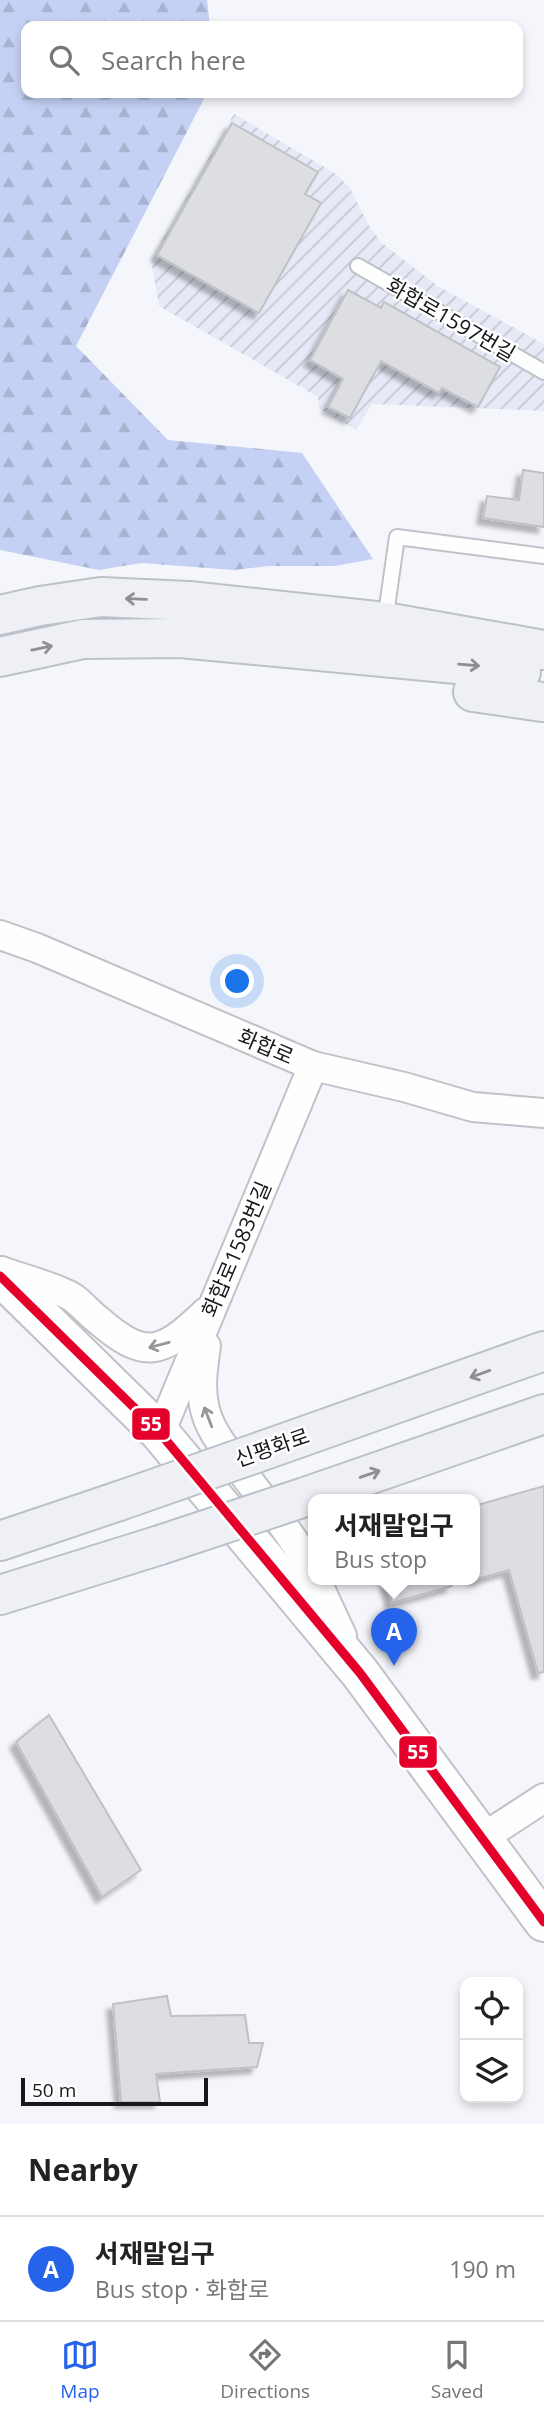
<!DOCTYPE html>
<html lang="en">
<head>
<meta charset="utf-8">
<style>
	body { margin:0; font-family:"Open Sans","Noto Sans KR",sans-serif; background:#f2f2f2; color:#222 }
	.controls { position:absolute; right:21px; bottom:21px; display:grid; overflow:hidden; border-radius:14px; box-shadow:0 4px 10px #0003 }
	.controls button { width:63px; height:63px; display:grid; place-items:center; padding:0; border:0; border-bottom:2px solid #e0e0e0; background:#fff; color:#222; font:35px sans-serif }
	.scale { position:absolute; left:21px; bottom:18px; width:187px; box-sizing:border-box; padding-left:7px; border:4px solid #16181c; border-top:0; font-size:19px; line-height:24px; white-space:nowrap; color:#16181c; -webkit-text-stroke:5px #fff; paint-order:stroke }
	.you { position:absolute; left:238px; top:982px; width:24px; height:24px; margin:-18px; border:5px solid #fff; border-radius:50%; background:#1a73e8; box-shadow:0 0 0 10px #1a73e833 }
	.badge { display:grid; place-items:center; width:46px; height:46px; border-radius:50%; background:#2563eb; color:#fff; font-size:23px; font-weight:700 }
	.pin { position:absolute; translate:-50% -58px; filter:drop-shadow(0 2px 4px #0008) }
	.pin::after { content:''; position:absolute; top:37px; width:24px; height:21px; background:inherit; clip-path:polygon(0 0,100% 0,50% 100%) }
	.popup { position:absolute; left:308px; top:1494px; width:172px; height:91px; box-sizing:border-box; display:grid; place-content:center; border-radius:14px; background:#fff; filter:drop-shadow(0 2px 5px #0005); font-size:23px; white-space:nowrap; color:#767676 }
	.popup b { font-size:26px; color:#222 }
	.popup::after { content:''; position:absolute; left:50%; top:100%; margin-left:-14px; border:14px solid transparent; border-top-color:#fff }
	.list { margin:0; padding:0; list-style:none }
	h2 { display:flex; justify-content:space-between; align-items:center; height:91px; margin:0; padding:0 28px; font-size:30px }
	h2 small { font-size:23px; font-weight:400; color:#767676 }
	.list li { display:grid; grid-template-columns:46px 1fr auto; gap:21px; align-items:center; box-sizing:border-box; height:105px; padding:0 28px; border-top:2px solid #e0e0e0 }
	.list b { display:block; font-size:26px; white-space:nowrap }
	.list p { margin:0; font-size:23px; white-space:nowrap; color:#767676 }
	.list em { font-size:23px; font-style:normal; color:#767676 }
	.icon { flex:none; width:38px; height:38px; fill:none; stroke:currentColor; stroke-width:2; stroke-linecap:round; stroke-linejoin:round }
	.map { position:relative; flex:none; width:544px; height:2124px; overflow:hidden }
	.search { position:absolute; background:#fff; box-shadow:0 4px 10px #0003; left:21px; right:21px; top:21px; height:77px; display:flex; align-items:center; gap:18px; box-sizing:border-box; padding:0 24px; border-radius:14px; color:#767676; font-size:26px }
	.sheet { height:196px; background:#fff }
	nav { display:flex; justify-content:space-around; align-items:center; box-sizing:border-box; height:98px; border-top:2px solid #e0e0e0; background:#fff; font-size:19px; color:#767676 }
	nav a { display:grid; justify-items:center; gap:4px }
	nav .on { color:#2563eb }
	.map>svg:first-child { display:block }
	.industrial { fill:url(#industrial-furrows) }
	.forest { fill:url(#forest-firs) }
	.building { fill:#dcdee2; stroke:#c0c1c6; stroke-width:2; filter:url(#shadow) }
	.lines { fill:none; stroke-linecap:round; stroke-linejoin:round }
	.lane-casing { stroke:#c1c2c7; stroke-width:18 }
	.street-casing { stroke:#c1c2c7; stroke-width:32 }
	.secondary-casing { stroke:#c1c2c7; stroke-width:42 }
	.highway-casing { stroke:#bec0c8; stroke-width:42 }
	.lane { stroke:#fdfefe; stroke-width:14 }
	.street { stroke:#fdfefe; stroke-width:28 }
	.secondary { stroke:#fdfefe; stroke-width:38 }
	.highway { stroke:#eef0f6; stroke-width:38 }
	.highway-bridge-casing { stroke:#bec0c8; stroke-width:42; stroke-linecap:butt }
	.highway-bridge { stroke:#eef0f6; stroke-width:38 }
	.bus-1-casing { stroke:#fff; stroke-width:14 }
	.bus-1 { stroke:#e4002b; stroke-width:9 }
	.oneway { stroke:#8d8f94 }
	.oneway2 { stroke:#959698 }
	.labels { text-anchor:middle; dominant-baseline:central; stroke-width:5; stroke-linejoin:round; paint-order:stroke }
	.street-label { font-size:21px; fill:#16181c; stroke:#fff }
	.line-badge { stroke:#fff; stroke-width:2.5 }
	.badge-label { font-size:19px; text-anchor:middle; font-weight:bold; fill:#fff }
</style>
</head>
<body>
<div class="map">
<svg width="544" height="2124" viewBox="0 0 544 2124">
	<defs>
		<pattern id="industrial-furrows" width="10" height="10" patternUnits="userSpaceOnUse" patternTransform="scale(1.75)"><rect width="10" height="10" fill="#e6eaf7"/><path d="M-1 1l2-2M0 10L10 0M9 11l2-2" fill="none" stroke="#c5c8d3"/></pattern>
		<pattern id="forest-firs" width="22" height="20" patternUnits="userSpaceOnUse" patternTransform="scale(1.75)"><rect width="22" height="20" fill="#c5d1f4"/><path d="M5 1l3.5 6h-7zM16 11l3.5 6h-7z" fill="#a8b3d1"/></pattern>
		<filter id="shadow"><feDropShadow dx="-6" dy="6" stdDeviation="2" flood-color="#0004"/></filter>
	</defs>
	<rect width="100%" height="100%" fill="#f4f6fb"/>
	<path class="industrial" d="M234 114 336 174 349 187 369 226 382 243 439 287 544 344V411L372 404 356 430 319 408 318 397 159 306 151 260Z"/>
	<path class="forest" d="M0 0H207L210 26H26V93H207L76 346 168 440 302 453 373 559 335 566H268L234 570 141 563 99 570 0 550Z"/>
	<g class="building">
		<path d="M232 123 318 172 305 194 321 203 259 313 157 255Z"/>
		<path d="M348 290 381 308 384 302 500 367 478 407 442 388 439 393 381 361 350 418 328 407 343 379 310 360Z"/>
		<path d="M523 470 544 473V527L483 518 487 496 519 500Z"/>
		<path d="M544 1486V1672L538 1673 509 1570 474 1580V1506Z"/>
		<path d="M386 1580H451L452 1586 392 1603Z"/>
		<path d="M49 1715 141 1870 102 1897 16 1742Z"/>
		<path d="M167 1996 171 2016 245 2015 249 2043H263L257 2067 156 2074 160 2102H121L113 2004Z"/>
	</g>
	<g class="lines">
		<defs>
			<g id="lane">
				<path d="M358 266 544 372"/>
				<path d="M385 621 397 537 544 556"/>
			</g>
			<g id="street">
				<path d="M0 935 37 948 313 1066 404 1087 473 1107 544 1113"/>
				<path d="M1 1271C20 1278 56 1287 72 1297 81 1303 88 1312 97 1319 145 1361 161 1355 206 1312"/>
				<path d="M206 1346C203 1367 200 1385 204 1405 208 1428 224 1447 237 1465 264 1502 294 1535 314 1575"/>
				<path d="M160 1433 313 1066"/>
				<path d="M316 1580 342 1636"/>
				<path d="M481 1839 544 1798"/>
			</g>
			<path id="secondary" d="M0 1276 160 1433 360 1673 544 1922"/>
			<g id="highway">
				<path d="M0 615 40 606 101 597 189 601 385 622 544 650"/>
				<path d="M0 657 83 639 180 638 488 667 521 672"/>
				<path d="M473 692 542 702"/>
				<path d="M262 1451 544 1351"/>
				<path d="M305 1497 544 1414"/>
				<path d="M0 1541 119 1501"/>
				<path d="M0 1595 160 1545"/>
			</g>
		</defs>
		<use href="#lane" class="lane-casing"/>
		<use href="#street" class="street-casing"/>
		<use href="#secondary" class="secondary-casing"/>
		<use href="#highway" class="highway-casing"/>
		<use href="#lane" class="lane"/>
		<use href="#street" class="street"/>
		<use href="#secondary" class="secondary"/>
		<use href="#highway" class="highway"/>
		<defs>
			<g id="highway-bridge">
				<path d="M119 1501 262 1451"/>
				<path d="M160 1545 305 1497"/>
			</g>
		</defs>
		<use href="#highway-bridge" class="highway-bridge-casing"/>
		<use href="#highway-bridge" class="highway-bridge"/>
		<defs>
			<path id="bus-1" d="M0 1276 160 1433 360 1673 544 1922"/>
		</defs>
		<use href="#bus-1" class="bus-1-casing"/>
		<use href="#bus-1" class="bus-1"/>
	</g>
	<defs><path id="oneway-shaft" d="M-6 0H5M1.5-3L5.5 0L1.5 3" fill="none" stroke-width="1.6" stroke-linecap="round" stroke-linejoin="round" transform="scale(1.75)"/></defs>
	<g class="oneway">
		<use href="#oneway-shaft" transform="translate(136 599) rotate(-178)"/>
		<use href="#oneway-shaft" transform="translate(42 648) rotate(-12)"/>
		<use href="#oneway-shaft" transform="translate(469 665) rotate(5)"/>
		<use href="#oneway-shaft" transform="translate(480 1374) rotate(160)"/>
		<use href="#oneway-shaft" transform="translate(370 1474) rotate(-19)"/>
	</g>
	<g class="oneway2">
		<use href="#oneway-shaft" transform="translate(159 1345) rotate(165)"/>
		<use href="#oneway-shaft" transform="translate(208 1417) rotate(-111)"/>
	</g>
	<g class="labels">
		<g class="street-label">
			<text transform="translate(451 319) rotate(30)">화합로1597번길</text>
			<text transform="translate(266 1046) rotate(23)">화합로</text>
			<text transform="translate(236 1249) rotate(-67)">화합로1583번길</text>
			<text transform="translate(272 1447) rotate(-19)">신평화로</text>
		</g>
	</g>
	<g class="line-badge">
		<rect x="131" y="1407" width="40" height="34" rx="7" fill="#e4002b"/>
		<rect x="398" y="1735" width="40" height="34" rx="7" fill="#e4002b"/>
	</g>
	<g class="badge-label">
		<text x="151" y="1431">55</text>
		<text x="418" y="1759">55</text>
	</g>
</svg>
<div class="controls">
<button><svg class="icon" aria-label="locate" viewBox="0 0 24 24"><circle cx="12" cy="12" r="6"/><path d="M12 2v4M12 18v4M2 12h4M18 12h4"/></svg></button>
<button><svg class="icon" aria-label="layers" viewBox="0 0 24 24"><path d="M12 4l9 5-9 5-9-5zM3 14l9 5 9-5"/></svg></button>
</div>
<div class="scale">50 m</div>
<div class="you"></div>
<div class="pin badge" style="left:394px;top:1666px">A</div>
<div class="popup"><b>서재말입구</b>Bus stop</div>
<div class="search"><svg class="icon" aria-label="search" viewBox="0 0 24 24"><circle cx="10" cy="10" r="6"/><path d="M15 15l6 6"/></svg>Search here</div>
</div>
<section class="sheet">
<h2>Nearby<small></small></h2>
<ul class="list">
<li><span class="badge">A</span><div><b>서재말입구</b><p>Bus stop · 화합로</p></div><em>190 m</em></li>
</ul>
</section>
<nav>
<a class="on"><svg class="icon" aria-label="map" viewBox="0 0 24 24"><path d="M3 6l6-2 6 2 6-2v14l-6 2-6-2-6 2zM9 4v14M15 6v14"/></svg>Map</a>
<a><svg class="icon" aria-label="directions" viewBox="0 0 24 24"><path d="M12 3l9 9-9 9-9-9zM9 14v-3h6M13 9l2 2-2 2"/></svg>Directions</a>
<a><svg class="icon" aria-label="saved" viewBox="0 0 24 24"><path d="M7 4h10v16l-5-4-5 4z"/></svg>Saved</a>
</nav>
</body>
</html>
